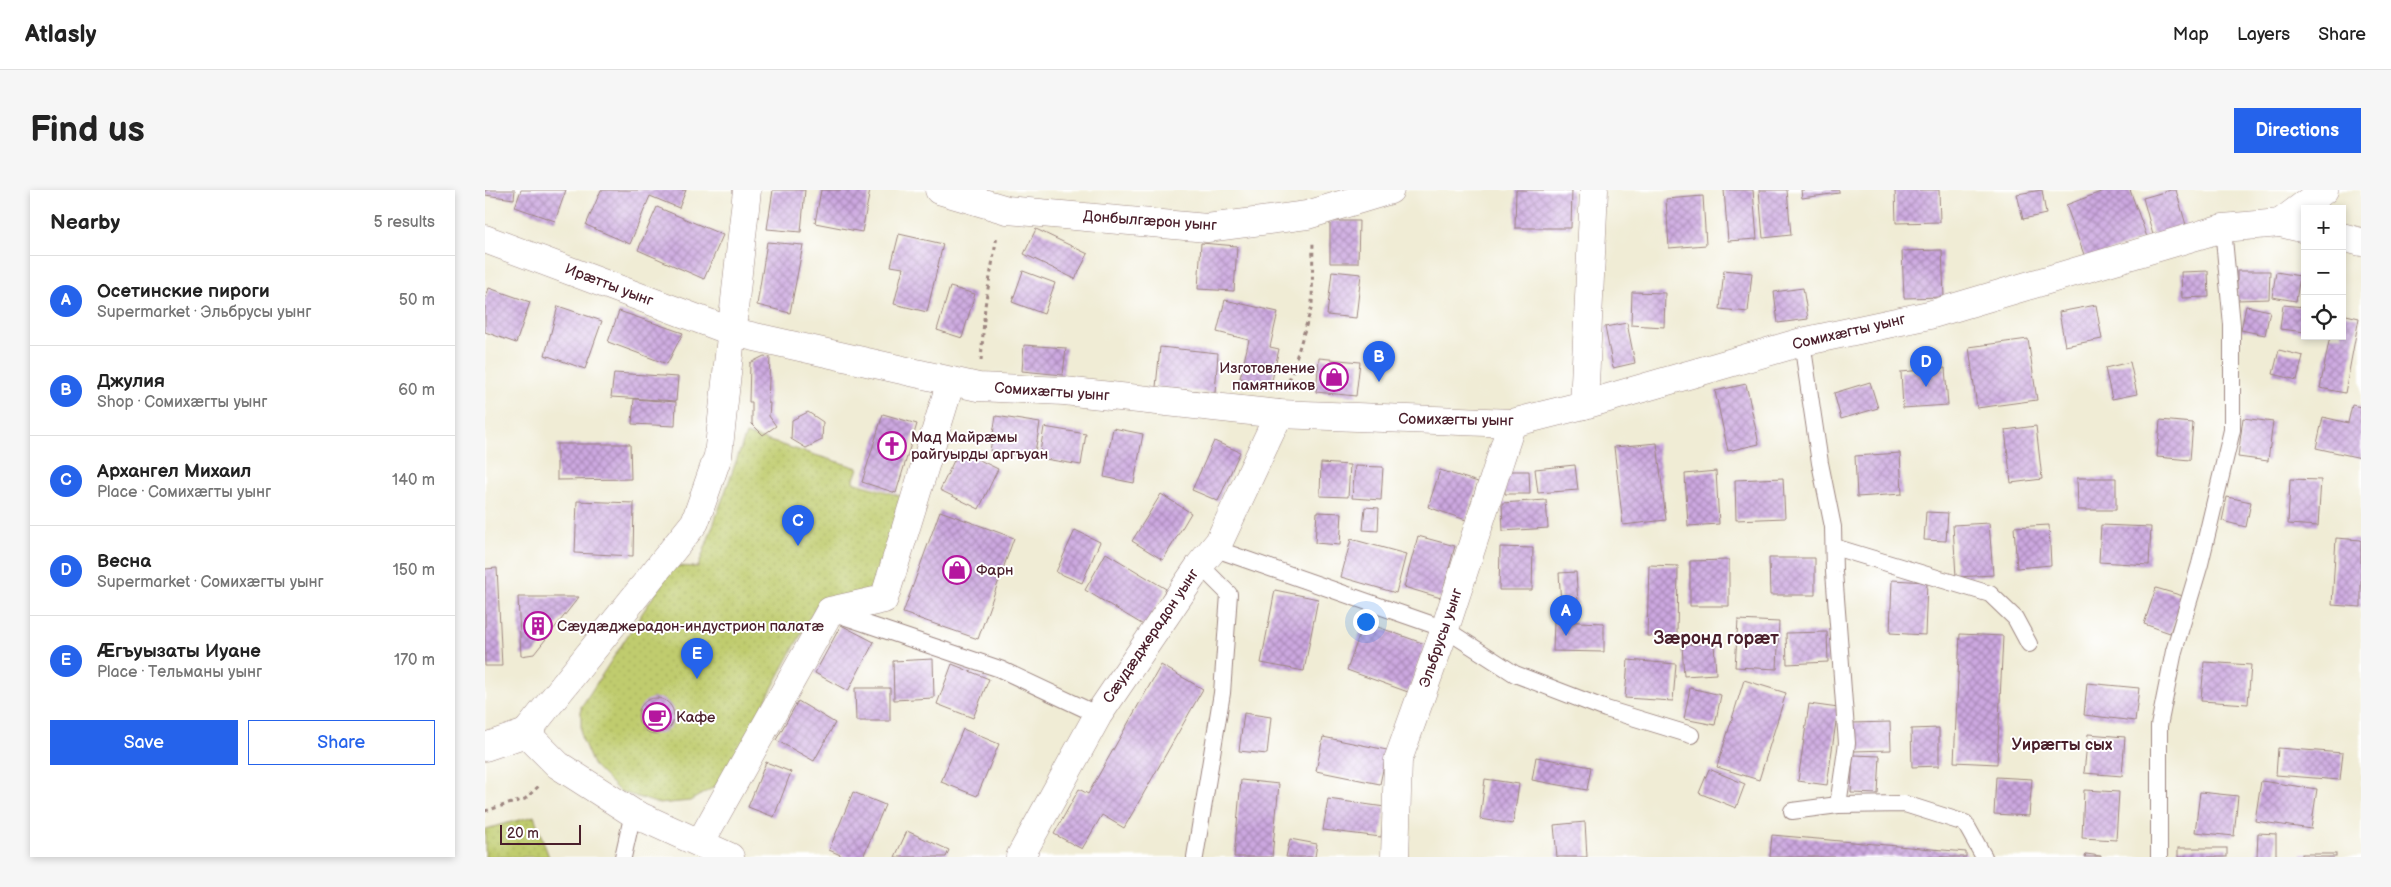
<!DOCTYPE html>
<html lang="en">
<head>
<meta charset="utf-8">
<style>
	body { margin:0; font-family:"Balsamiq Sans",sans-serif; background:#f6f6f6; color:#222 }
	.controls { position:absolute; right:15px; top:15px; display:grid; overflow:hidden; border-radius:0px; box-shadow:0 2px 8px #0003 }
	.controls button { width:45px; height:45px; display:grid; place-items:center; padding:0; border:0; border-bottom:1px solid #e0e0e0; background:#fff; color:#222; font:25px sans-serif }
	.scale { position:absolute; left:15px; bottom:12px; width:81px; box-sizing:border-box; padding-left:5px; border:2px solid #4a1f2b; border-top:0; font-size:14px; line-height:18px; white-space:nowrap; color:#4a1f2b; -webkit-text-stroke:4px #fff; paint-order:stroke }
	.you { position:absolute; left:880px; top:431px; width:18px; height:18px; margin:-12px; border:4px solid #fff; border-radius:50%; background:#1a73e8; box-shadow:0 0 0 8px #1a73e833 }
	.badge { display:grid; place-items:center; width:32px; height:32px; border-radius:50%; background:#2563eb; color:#fff; font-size:16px; font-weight:700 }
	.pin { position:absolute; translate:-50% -41px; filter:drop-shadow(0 1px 2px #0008) }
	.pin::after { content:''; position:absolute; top:26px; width:18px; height:15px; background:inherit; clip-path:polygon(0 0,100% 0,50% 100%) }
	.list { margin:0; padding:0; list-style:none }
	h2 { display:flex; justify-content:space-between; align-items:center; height:65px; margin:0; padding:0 20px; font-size:21px }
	h2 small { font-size:16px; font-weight:400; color:#767676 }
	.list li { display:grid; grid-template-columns:32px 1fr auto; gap:15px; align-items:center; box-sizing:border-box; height:90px; padding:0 20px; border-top:1px solid #e0e0e0 }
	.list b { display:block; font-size:19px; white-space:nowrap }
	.list p { margin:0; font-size:16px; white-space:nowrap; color:#767676 }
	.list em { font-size:16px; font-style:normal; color:#767676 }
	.actions { display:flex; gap:10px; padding:15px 20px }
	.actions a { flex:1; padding:11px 0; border:1px solid #2563eb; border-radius:0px; text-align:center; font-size:18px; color:#2563eb }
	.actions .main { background:#2563eb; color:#fff }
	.icon { flex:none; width:28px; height:28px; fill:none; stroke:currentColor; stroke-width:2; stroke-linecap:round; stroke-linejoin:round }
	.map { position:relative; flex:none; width:1876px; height:667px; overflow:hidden; border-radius:0px }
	header { display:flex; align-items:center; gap:30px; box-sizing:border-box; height:70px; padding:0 25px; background:#fff; border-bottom:1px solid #e0e0e0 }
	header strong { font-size:24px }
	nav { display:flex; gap:28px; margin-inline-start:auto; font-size:18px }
	.intro { display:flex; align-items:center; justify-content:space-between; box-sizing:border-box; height:120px; padding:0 30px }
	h1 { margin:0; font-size:35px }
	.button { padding:12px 22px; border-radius:0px; background:#2563eb; color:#fff; font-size:18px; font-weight:700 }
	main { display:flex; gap:30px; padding:0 30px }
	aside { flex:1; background:#fff; border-radius:0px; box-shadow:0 2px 8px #0003 }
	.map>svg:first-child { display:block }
	.park { fill:url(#park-dots); stroke:#85764c }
	.building { fill:url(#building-cross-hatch) }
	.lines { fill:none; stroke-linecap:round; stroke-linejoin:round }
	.service-casing { stroke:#9d8680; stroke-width:18 }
	.minor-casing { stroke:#9d8680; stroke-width:29 }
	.tertiary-casing { stroke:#9d8680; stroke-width:29 }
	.path { stroke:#9d8680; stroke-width:3; stroke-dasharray:4 4; stroke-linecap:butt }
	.service { stroke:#fff; stroke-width:16 }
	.minor { stroke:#fff; stroke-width:28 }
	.tertiary { stroke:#fff; stroke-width:28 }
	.labels { text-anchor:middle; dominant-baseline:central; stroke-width:4; stroke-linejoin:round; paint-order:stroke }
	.street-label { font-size:15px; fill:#4a1f2b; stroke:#fff }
	.poi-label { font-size:15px; fill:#4a1f2b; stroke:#fff; text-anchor:start }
	.neighbourhood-label { font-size:16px; font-weight:bold; fill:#4a1f2b; stroke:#fff }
	.quarter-label { font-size:18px; font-weight:bold; fill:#4a1f2b; stroke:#fff }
</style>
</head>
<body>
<header>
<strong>Atlasly</strong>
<nav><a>Map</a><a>Layers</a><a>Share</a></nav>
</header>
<div class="intro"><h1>Find us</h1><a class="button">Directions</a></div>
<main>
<aside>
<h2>Nearby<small>5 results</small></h2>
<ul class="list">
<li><span class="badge">A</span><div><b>Осетинские пироги</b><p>Supermarket · Эльбрусы уынг</p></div><em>50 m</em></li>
<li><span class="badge">B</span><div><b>Джулия</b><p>Shop · Сомихæгты уынг</p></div><em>60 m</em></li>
<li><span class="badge">C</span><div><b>Архангел Михаил</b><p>Place · Сомихæгты уынг</p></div><em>140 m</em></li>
<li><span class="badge">D</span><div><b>Весна</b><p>Supermarket · Сомихæгты уынг</p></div><em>150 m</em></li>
<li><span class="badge">E</span><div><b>Æгъуызаты Иуане</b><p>Place · Тельманы уынг</p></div><em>170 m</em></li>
</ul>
<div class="actions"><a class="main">Save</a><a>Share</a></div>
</aside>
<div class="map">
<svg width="1876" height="667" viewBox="0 0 1876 667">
	<defs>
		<pattern id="park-dots" width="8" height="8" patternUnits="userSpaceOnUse" patternTransform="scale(1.25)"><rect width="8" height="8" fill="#c0cc6e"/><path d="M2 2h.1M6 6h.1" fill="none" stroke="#a6af5f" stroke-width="1.8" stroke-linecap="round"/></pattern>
		<pattern id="building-cross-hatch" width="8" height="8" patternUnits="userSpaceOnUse" patternTransform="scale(1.25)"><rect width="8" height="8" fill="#cca8e0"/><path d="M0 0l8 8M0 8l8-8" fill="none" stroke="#a888b6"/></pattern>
	</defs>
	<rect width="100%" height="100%" fill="#fff"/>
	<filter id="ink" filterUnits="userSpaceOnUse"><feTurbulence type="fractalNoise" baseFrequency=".02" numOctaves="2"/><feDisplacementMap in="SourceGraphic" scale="10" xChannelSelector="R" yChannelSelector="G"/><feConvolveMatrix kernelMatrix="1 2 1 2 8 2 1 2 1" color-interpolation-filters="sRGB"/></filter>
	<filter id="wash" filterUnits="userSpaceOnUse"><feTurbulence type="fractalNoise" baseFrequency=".0096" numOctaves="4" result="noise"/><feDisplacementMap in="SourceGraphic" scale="20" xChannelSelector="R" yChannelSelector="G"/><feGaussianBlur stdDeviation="1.12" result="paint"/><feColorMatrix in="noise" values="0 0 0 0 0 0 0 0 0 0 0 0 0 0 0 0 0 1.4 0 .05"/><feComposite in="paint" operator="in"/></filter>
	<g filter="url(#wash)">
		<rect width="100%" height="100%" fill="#f0ecd5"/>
		<g class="park">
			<path d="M261 244 373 278 368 292 422 308 393 404 334 411 236 593 205 611 174 614 134 601 108 575 96 546V517L188 376 213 377Z"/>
			<path d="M49 626 64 667H0V639Z"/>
		</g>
		<g id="blocks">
			<g class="building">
				<path d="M0 0H30L29 9 0 5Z"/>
				<path d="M36 0H81L70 31 30 17Z"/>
				<path d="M116 0H201L194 18 165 6 145 54 101 35Z"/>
				<path d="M288 0H320L316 42 282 39Z"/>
				<path d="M336 0H385L377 42 330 33Z"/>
				<path d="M1031 0H1087L1086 38H1030Z"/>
				<path d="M1239 0H1268L1272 49 1243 51Z"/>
				<path d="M1274 0H1302L1306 45 1278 48Z"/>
				<path d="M1316 0H1354V3L1317 8Z"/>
				<path d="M1410 0H1454L1455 32 1411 33Z"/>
				<path d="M1557 0 1561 24 1538 29 1532 4Z"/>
				<path d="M1621 0H1645L1662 47 1601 70 1581 15Z"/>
				<path d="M1686 0H1691L1701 35 1668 45 1658 8Z"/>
				<path d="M1218 6 1221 55 1184 58 1181 9Z"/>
				<path d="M172 17 238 45 219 89 153 60Z"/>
				<path d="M845 31H874L873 73H845Z"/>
				<path d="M551 39 603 64 590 89 539 64Z"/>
				<path d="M414 44 458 54 442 122 409 114 418 78 406 76Z"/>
				<path d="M282 52 318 55 305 123 272 115Z"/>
				<path d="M716 53 752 56 749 101 713 99Z"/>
				<path d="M1457 60 1459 107 1419 108 1417 61Z"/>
				<path d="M1239 80 1267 83 1263 122 1235 119Z"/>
				<path d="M538 81 570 93 559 124 527 112Z"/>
				<path d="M847 81 876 84 871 128 842 125Z"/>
				<path d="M1723 81 1724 107 1697 108 1696 82Z"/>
				<path d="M1752 81H1785L1784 109 1752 110Z"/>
				<path d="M1791 82 1815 86 1811 111 1787 107Z"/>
				<path d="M465 97 490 104 477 148 452 140Z"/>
				<path d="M4 98 45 112 31 153 0 142V110Z"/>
				<path d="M1318 98 1323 129 1293 133 1289 102Z"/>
				<path d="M1147 102 1180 103 1179 137 1146 135Z"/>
				<path d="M740 110 793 122 785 157 794 159 786 195 755 188 764 150 732 142Z"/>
				<path d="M1611 115 1617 149 1580 156 1574 122Z"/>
				<path d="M1798 115 1820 117V142L1795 139Z"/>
				<path d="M73 116 117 131 100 179 60 165Z"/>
				<path d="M1761 116 1785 121 1780 145 1756 140Z"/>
				<path d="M134 121 198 143 182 174 123 152Z"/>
				<path d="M1857 124 1874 128 1860 203 1835 198 1845 146H1857Z"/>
				<path d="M1142 133 1150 173 1128 178 1120 137Z"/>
				<path d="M1543 149 1552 210 1492 218 1484 157Z"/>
				<path d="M539 155 581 158 578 185 537 181Z"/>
				<path d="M675 157 733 163 730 203 671 197Z"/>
				<path d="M1794 160 1818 166 1812 190 1788 184Z"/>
				<path d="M279 166 285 167 283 213H285L284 226 291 236 278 245 267 234V212H264L265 173Z"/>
				<path d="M834 168 875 172 871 206 831 202Z"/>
				<path d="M1645 172 1652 204 1627 209 1620 178Z"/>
				<path d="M1460 178 1463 215 1418 218 1416 182Z"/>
				<path d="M129 183 193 187 191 211 126 207Z"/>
				<path d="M1385 192 1393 218 1356 229 1349 203Z"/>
				<path d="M1261 194 1274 254 1243 261 1230 201Z"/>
				<path d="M149 209 191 212 190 236 147 234Z"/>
				<path d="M1867 215 1876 217V268L1831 258 1838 227 1863 233Z"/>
				<path d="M323 222 338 232 337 250 321 258 306 249 307 230Z"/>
				<path d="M398 224 432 234 411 303 377 292Z"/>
				<path d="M511 226 555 233 549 268 505 261Z"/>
				<path d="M1758 228 1788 232 1783 271 1753 267Z"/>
				<path d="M1675 230 1708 233 1705 270 1672 267Z"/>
				<path d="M1551 236 1557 289 1526 293 1520 240Z"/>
				<path d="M559 237 601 244 596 275 554 268Z"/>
				<path d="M628 238 658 244 649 293 619 287Z"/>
				<path d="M729 251 755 262 733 311 707 300Z"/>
				<path d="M1172 253 1181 330 1138 335 1129 257Z"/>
				<path d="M72 254H145L146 289 72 290Z"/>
				<path d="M474 260 513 279 494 319 455 300Z"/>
				<path d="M1415 263 1417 304 1372 307 1370 266Z"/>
				<path d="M836 273 865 275 863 307 835 306Z"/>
				<path d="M1090 275 1093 300 1053 303 1050 279Z"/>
				<path d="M870 276 898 277 896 310 867 308Z"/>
				<path d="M955 280 993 292 981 330 943 317Z"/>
				<path d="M1020 281H1044L1045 304H1020Z"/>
				<path d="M1231 281 1234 334 1203 336 1200 284Z"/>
				<path d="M1298 288 1300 328 1251 330 1250 290Z"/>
				<path d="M1592 288H1631V320H1593Z"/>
				<path d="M1805 289 1836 290 1833 336 1803 334Z"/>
				<path d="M676 304 706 323 678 370 647 351Z"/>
				<path d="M1742 307 1766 312 1761 337 1737 331Z"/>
				<path d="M1061 310 1063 338 1018 341 1017 313Z"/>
				<path d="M92 311 149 313 148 366 90 363Z"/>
				<path d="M880 317 894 318 893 341 878 340Z"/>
				<path d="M455 321 529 348 493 449 418 423Z"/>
				<path d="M832 322 857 323 855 355 830 353Z"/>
				<path d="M1441 322 1463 323 1461 351 1439 350Z"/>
				<path d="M1504 333 1508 385 1471 387 1468 335Z"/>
				<path d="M1564 335 1566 375 1532 378 1529 337Z"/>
				<path d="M1616 335 1666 337 1664 375 1614 372Z"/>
				<path d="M590 340 615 352 597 393 571 382Z"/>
				<path d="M933 346 970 356 956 408 919 397Z"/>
				<path d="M1851 348 1876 350V417L1847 415Z"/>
				<path d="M866 349 921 364 911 403 856 387Z"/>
				<path d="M1015 357 1048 358 1047 400H1014Z"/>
				<path d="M621 363 681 399 660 436 600 400Z"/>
				<path d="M1284 368H1330V405H1285Z"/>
				<path d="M1244 370V416H1205V371Z"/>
				<path d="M1164 375 1193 376 1192 446H1162Z"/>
				<path d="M12 378 17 476H0V379Z"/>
				<path d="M1091 382 1093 414H1076L1074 383Z"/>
				<path d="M1407 390 1442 392 1440 445 1405 443Z"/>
				<path d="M1671 398 1698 406 1685 443 1659 434Z"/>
				<path d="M790 400 833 409 819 481 776 473Z"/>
				<path d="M33 407H94L49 464 36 466Z"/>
				<path d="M1253 430 1294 432 1292 479 1250 477Z"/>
				<path d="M1069 431 1119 433V462L1068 461Z"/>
				<path d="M879 432 940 454 923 502 862 480Z"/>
				<path d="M356 435 389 452 363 501 330 483Z"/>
				<path d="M1342 442 1343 472 1302 474 1301 443Z"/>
				<path d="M1475 444 1518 446 1512 574 1469 572Z"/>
				<path d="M1229 453 1231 484 1199 486 1197 455Z"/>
				<path d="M448 469 449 508 409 510 408 471Z"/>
				<path d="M1143 470 1191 474 1188 511 1140 508Z"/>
				<path d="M1719 472 1766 475 1763 514 1716 511Z"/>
				<path d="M467 474 504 489 488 528 452 514Z"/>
				<path d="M676 475 718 499 639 638 617 625 597 659 569 644 594 599 603 604Z"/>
				<path d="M1259 490 1301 503 1274 590 1232 577Z"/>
				<path d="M1602 493 1654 498 1650 531 1599 525Z"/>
				<path d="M370 498H405V531H371Z"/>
				<path d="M1205 498 1236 505 1230 535 1199 529Z"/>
				<circle cx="171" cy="526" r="18"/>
				<path d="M313 511 350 533 329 571 291 550Z"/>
				<path d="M1324 514 1353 518 1342 595 1313 591Z"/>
				<path d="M759 523 786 527 782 564 754 561Z"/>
				<path d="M1405 532 1406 560 1368 561 1367 533Z"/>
				<path d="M1454 538V576L1427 577 1426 539Z"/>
				<path d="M478 539 514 554 492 606 456 592Z"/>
				<path d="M1603 544 1640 547 1637 586 1599 583Z"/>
				<path d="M838 547 902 560 895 594 831 581Z"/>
				<path d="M1793 558 1858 563 1855 590 1791 585Z"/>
				<path d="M1368 565 1395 566 1393 604 1366 603Z"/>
				<path d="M1051 567 1106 577 1102 600 1047 590Z"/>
				<path d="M281 572 306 582 289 627 263 617Z"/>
				<path d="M1224 579 1260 594 1251 618 1214 603Z"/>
				<path d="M1511 587 1547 589 1544 626 1509 624Z"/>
				<path d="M1000 589 1034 594 1028 634 995 629Z"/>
				<path d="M756 590 794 594 787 667H749Z"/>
				<path d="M1776 591 1832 599 1826 639 1770 631Z"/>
				<path d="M1599 600 1634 602 1631 650 1597 648Z"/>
				<path d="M368 602 400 615 378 667H360L344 660Z"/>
				<path d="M1715 602 1753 606 1749 646 1710 642Z"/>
				<path d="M843 609 900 617 896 647 838 640Z"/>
				<path d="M1100 632 1102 667H1072L1069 635Z"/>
				<path d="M422 641 464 660 461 667H410Z"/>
				<path d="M1773 643 1791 644V665L1801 667H1772Z"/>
				<path d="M1287 645 1481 662V667H1285Z"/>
				<path d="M805 649 832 654 830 667H801Z"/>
				<rect x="1693" y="658" width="49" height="9"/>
				<path d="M1601 664 1616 666V667H1600Z"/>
				<rect x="1817" y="664" width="34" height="3"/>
			</g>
		</g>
	</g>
	<g filter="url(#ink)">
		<use href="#blocks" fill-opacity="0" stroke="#9d8680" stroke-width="1"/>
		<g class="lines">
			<defs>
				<g id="service">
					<path d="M1317 152 1335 273 1348 337 1349 382 1362 553 1353 615"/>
					<path d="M1349 357 1505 404 1530 428 1544 454"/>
					<path d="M728 358 960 439 1030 484 1121 519 1206 545"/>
					<path d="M349 423 515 479 613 525"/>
					<path d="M1307 621 1353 615 1420 614 1480 633 1499 667"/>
					<path d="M138 667 148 623"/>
					<path d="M710 667 737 503 744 404 715 375"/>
					<path d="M1674 667V536L1689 461 1715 374 1747 240V135L1738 38"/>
				</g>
				<g id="minor">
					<path d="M454 0 522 20 722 38 822 25 905 0"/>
					<path d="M1795 33 1839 0"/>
					<path d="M1857 47 1876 52"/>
					<path d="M248 142 493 197 579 201 794 224 1027 233 1099 215 1317 152 1444 125 1738 38 1795 33 1820 39"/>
					<path d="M1099 215 1109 0"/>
					<path d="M215 653 345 421 399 409 466 191"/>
					<path d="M535 667 613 525 715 375 734 352 794 224"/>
					<path d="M910 667 913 570 960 439 1027 233"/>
				</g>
				<g id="tertiary">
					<path d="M0 49 248 142"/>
					<path d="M41 543 210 332 233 266 262 0"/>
					<path d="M41 543 73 575 148 623 245 667"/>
					<path d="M0 557 41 543"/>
				</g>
			</defs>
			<use href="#service" class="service-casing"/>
			<use href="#minor" class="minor-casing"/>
			<use href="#tertiary" class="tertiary-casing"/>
			<g class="path">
				<path d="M496 171 500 116 512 46"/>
				<path d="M802 198 827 116 828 50"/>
				<path d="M0 621 40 609 56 594"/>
			</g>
			<use href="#service" class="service"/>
			<use href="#minor" class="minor"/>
			<use href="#tertiary" class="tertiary"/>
		</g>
	</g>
	<defs>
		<symbol id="shop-ring" viewBox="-11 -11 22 22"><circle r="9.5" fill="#fff" stroke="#b5179e" stroke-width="1.5"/><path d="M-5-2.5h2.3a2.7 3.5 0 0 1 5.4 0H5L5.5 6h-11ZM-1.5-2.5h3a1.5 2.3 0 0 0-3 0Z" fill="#b5179e"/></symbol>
		<symbol id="church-ring" viewBox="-11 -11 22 22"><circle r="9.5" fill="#fff" stroke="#b5179e" stroke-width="1.5"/><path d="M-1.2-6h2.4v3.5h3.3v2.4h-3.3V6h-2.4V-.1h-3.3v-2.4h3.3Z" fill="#b5179e"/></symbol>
		<symbol id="building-ring" viewBox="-11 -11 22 22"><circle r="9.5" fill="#fff" stroke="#b5179e" stroke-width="1.5"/><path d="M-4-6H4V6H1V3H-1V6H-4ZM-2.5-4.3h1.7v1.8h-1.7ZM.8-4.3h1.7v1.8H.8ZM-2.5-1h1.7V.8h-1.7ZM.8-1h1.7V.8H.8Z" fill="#b5179e"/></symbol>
		<symbol id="cafe-ring" viewBox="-11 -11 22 22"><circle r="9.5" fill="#fff" stroke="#b5179e" stroke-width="1.5"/><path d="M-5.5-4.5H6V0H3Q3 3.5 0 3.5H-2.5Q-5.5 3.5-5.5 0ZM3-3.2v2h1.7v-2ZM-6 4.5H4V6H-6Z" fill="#b5179e"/></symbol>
	</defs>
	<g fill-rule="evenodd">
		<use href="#shop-ring" x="833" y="171" width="32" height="32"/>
		<use href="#church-ring" x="391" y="240" width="32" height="32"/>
		<use href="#shop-ring" x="456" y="364" width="32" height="32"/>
		<use href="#building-ring" x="37" y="420" width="32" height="32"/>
		<use href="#cafe-ring" x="156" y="511" width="32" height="32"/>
	</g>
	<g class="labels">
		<g class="street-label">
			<text transform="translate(665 31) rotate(4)">Донбылгæрон уынг</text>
			<text transform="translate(124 95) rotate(21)">Ирæтты уынг</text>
			<text transform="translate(1364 142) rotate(-13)">Сомихæгты уынг</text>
			<text transform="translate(567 202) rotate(4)">Сомихæгты уынг</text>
			<text transform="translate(971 230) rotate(1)">Сомихæгты уынг</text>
			<text transform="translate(666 446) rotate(-56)">Сæудæджерадон уынг</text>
			<text transform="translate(956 448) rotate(-71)">Эльбрусы уынг</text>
		</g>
		<g class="poi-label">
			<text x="830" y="178" text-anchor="end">Изготовление<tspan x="830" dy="17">памятников</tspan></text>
			<text x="426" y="247">Мад Майрæмы<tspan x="426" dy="17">райгуырды аргъуан</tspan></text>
			<text x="491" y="380">Фарн</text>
			<text x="72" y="436">Сæудæджерадон-индустрион палатæ</text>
			<text x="191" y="527">Кафе</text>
		</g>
		<g class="neighbourhood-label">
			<text x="1577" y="555">Уирæгты сых</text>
		</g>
		<g class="quarter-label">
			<text x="1231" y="448">Зæронд горæт</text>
		</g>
	</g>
</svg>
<div class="controls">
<button>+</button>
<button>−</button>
<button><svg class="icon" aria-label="locate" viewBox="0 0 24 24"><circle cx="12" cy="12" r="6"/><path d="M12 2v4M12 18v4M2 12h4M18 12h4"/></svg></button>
</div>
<div class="scale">20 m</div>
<div class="you"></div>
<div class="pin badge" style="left:1081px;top:446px">A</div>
<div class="pin badge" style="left:894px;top:192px">B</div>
<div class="pin badge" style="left:313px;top:356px">C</div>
<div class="pin badge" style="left:1441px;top:197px">D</div>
<div class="pin badge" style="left:212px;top:489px">E</div>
</div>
</main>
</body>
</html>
